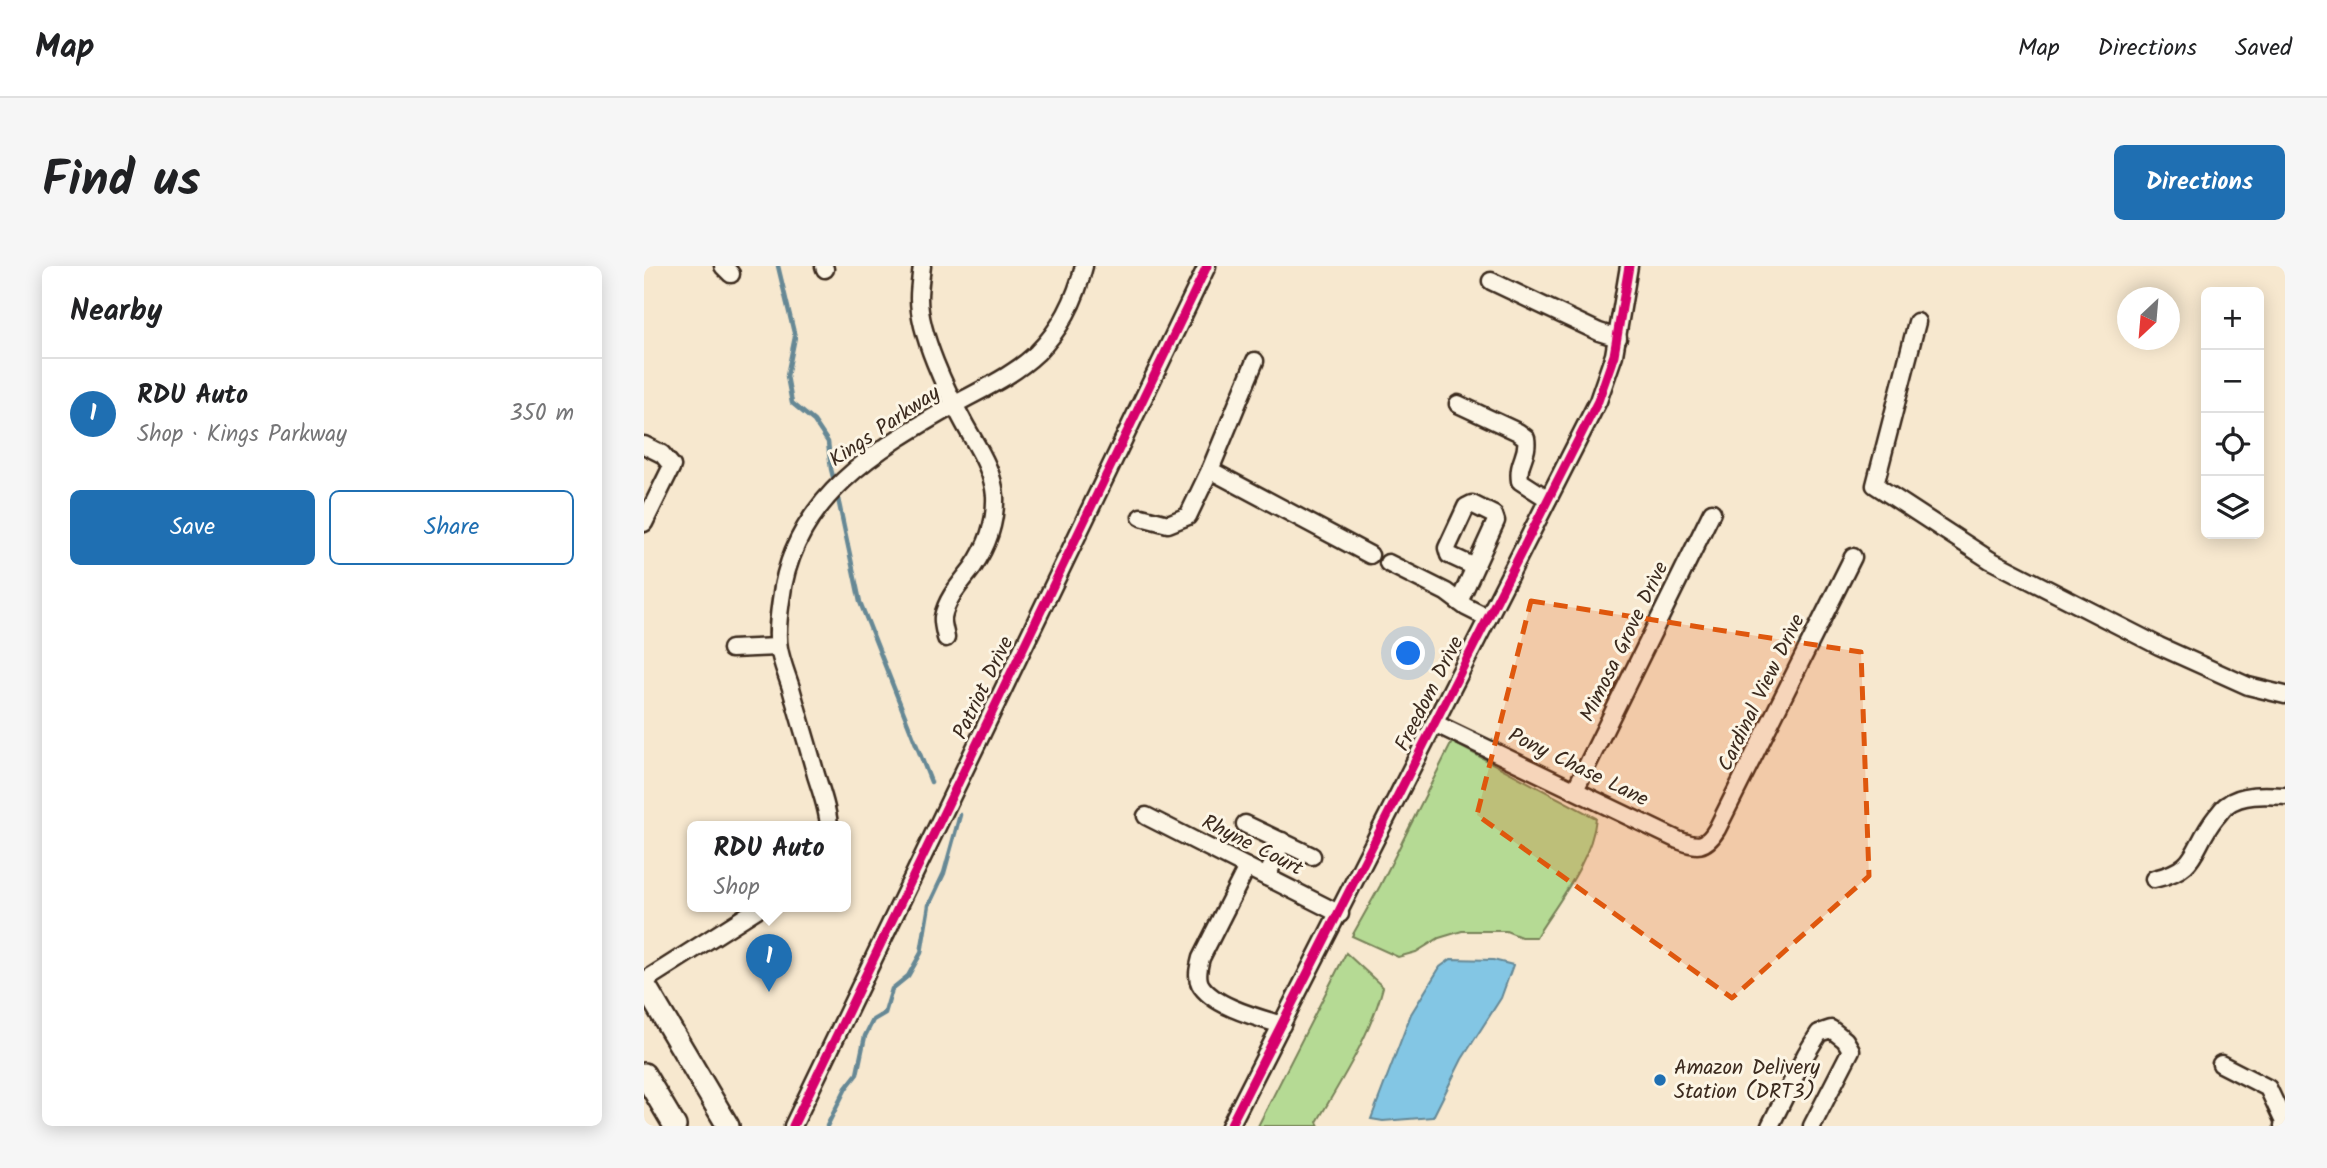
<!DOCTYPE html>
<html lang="en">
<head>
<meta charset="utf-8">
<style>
	body { margin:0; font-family:Kalam,sans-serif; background:#f6f6f6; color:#202124 }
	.controls { position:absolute; right:21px; top:21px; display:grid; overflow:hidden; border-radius:10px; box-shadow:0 4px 18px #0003 }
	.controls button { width:63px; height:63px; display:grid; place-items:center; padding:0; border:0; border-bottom:2px solid #e0e0e0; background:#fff; color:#202124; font:35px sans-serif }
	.compass { position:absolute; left:1473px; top:21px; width:63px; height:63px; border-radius:50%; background:#fff; box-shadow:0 4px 18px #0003; rotate:206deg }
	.you { position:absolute; left:765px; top:388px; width:24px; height:24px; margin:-18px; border:5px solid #fff; border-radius:50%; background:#1a73e8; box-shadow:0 0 0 10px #1a73e833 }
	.badge { display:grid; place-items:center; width:46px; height:46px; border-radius:50%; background:#1f6fb2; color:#fff; font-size:23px; font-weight:700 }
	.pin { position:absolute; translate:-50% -58px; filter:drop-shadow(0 2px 4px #0008) }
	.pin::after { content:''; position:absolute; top:37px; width:24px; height:21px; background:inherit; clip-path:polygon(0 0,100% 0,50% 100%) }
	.popup { position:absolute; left:43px; top:555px; width:164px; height:91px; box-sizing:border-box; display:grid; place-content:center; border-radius:10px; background:#fff; filter:drop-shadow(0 2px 5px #0005); font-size:23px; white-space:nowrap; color:#757577 }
	.popup b { font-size:26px; color:#202124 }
	.popup::after { content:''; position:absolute; left:50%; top:100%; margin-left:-14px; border:14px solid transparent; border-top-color:#fff }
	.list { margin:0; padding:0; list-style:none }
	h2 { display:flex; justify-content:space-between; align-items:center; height:91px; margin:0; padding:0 28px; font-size:30px }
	h2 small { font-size:23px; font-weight:400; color:#757577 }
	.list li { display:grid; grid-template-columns:46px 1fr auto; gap:21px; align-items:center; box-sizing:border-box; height:112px; padding:0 28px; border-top:2px solid #e0e0e0 }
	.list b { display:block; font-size:26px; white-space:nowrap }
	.list p { margin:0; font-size:23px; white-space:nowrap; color:#757577 }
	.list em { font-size:23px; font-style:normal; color:#757577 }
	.actions { display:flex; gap:14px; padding:21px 28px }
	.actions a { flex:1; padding:16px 0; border:2px solid #1f6fb2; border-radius:10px; text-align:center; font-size:24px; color:#1f6fb2 }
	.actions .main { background:#1f6fb2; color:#fff }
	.icon { flex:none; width:38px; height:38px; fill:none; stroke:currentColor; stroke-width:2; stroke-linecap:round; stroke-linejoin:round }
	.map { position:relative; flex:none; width:1641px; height:860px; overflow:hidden; border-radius:10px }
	header { display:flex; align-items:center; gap:42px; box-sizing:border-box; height:98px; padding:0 35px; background:#fff; border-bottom:2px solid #e0e0e0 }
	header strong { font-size:33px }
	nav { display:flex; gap:38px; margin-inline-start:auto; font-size:24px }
	.intro { display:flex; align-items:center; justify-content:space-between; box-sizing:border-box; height:168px; padding:0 42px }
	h1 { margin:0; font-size:49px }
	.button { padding:18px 32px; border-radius:10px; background:#1f6fb2; color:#fff; font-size:24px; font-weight:700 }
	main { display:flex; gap:42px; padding:0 42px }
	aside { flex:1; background:#fff; border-radius:10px; box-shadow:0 4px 18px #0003 }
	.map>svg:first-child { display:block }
	.green { fill:#b5da94; stroke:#788259; stroke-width:2 }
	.water { fill:#83c6e4; stroke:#668895; stroke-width:2 }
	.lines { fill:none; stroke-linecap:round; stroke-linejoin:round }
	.stream { stroke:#668895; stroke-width:4.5 }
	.minor-casing { stroke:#3b2a1e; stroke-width:21 }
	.major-casing { stroke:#3b2a1e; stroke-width:26 }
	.minor { stroke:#fcf5e5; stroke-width:16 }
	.major { stroke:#fcf5e5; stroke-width:21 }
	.cycleway-casing { stroke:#fcf5e5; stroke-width:13 }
	.cycleway { stroke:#d6006c; stroke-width:9 }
	.marked { fill:#df570d; fill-opacity:0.2; stroke:#df570d; stroke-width:5; stroke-dasharray:14 9; stroke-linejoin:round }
	.poi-dot { fill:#1f6fb2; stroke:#fcf5e5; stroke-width:2.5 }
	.labels { text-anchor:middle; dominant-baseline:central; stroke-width:6; stroke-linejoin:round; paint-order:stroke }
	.street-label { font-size:21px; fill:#3b2a1e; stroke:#fcf5e5 }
	.poi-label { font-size:21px; fill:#3b2a1e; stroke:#fcf5e5; text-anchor:start }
</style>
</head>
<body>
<header>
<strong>Map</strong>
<nav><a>Map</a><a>Directions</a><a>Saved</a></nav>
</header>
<div class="intro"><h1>Find us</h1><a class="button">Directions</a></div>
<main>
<aside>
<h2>Nearby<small></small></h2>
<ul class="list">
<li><span class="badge">1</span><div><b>RDU Auto</b><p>Shop · Kings Parkway</p></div><em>350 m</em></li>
</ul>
<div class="actions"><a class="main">Save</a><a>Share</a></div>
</aside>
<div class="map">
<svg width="1641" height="860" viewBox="0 0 1641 860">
	<rect width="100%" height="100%" fill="#f7e8cf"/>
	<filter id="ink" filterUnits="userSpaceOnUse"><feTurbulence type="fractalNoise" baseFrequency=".0143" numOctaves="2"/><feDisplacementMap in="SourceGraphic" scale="14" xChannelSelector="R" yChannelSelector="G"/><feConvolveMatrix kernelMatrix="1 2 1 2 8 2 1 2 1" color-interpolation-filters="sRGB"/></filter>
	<g filter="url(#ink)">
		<g class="green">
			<path d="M808 476 952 552C948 594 914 636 892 671H877L862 665H818L795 672 772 686 754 691 708 670 736 620Z"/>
			<path d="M702 687 739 721C726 770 698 813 673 856L675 860H614Z"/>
		</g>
		<path class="water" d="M807 693 849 694 869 699 857 732 818 793 789 851 739 855 727 853 767 748 796 701Z"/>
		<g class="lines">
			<g class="stream">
				<path d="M134 0 151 71 143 110 148 137 170 155 184 176 187 203 191 219"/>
				<path d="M193 228 216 336 287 516"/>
				<path d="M183 860 202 822 213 808 221 770 229 754 241 747 248 723 264 710 277 687 285 639 300 607 316 549"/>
			</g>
			<defs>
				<g id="minor">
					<path d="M79 0 87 8"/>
					<path d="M180 0 181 3"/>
					<path d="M278 0C277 10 275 21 275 32 275 68 303 126 320 157 333 181 349 203 351 230 352 257 344 279 329 301 318 316 303 331 299 351 298 357 301 366 302 372"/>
					<path d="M847 15 955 66 974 72"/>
					<path d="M1273 56 1231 219 1346 294 1515 380 1604 420 1641 429"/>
					<path d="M814 138 874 166 882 172C885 190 873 195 876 215L904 233"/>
					<path d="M0 179 18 188 28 200 0 257"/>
					<path d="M566 204 726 289"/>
					<path d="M497 251 524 258 544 250 566 204 611 95"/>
					<path d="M744 297 802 326 822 341 844 352"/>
					<path d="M815 336 852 255 850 249 828 238 822 241 803 282 805 289 831 301"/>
					<path d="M87 383 134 381"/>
					<path d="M790 457 1034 574C1053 581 1061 583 1073 563L1209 291"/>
					<path d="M931 524 1068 246"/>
					<path d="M502 550 696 648"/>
					<path d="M601 558 668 590"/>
					<path d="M185 560C184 543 177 525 172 509 164 480 155 451 147 422 143 409 137 395 135 382 132 368 135 348 137 334 149 230 235 182 317 135 343 121 371 108 393 87 417 63 432 33 440 0"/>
					<path d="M603 601 557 692C555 700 552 710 556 718 568 740 615 752 638 759"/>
					<path d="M623 611 638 575"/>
					<path d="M1510 613C1556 603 1547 582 1572 551 1575 548 1579 541 1583 539 1598 527 1623 529 1641 530"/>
					<path d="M0 715 118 640"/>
					<path d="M1577 798 1624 822 1640 856 1639 860"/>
					<path d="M149 860 563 0"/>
					<path d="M586 860 954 135 970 89 985 0"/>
					<path d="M1126 860 1162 788 1175 767 1187 763 1201 774 1207 784 1168 860"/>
				</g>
				<g id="major">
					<path d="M0 718 84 860"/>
					<path d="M0 808 31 860"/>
				</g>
			</defs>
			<use href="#minor" class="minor-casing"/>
			<use href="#major" class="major-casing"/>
			<use href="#minor" class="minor"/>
			<use href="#major" class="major"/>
			<defs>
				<g id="cycleway">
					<path d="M149 860 563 0"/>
					<path d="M586 860 954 135 970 89 985 0"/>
				</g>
			</defs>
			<use href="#cycleway" class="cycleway-casing"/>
			<use href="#cycleway" class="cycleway"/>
		</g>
	</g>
	<path class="marked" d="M887 335 1217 386 1225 610 1088 732 833 549Z"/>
	<circle class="poi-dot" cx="1016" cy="814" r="7"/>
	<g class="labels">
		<g class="street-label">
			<text transform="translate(241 161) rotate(-34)">Kings Parkway</text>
			<text transform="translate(981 376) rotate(-64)">Mimosa Grove Drive</text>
			<text transform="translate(340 422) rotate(-64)">Patriot Drive</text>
			<text transform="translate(1118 427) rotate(-64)">Cardinal View Drive</text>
			<text transform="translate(786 428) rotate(-63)">Freedom Drive</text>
			<text transform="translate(934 502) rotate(26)">Pony Chase Lane</text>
			<text transform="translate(608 580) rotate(27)">Rhyne Court</text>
		</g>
		<g class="poi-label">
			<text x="1030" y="802">Amazon Delivery<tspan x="1030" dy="24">Station (DRT3)</tspan></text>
		</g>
	</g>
</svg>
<div class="controls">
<button>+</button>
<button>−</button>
<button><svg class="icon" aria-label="locate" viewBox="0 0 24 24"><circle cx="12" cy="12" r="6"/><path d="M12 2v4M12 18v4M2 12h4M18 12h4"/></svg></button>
<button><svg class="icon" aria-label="layers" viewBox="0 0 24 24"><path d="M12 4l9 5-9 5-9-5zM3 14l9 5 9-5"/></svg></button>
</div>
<svg class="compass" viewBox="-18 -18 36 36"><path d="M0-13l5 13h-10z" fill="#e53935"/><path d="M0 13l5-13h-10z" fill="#757577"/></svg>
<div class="you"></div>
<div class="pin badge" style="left:125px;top:726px">1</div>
<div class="popup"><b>RDU Auto</b>Shop</div>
</div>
</main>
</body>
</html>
